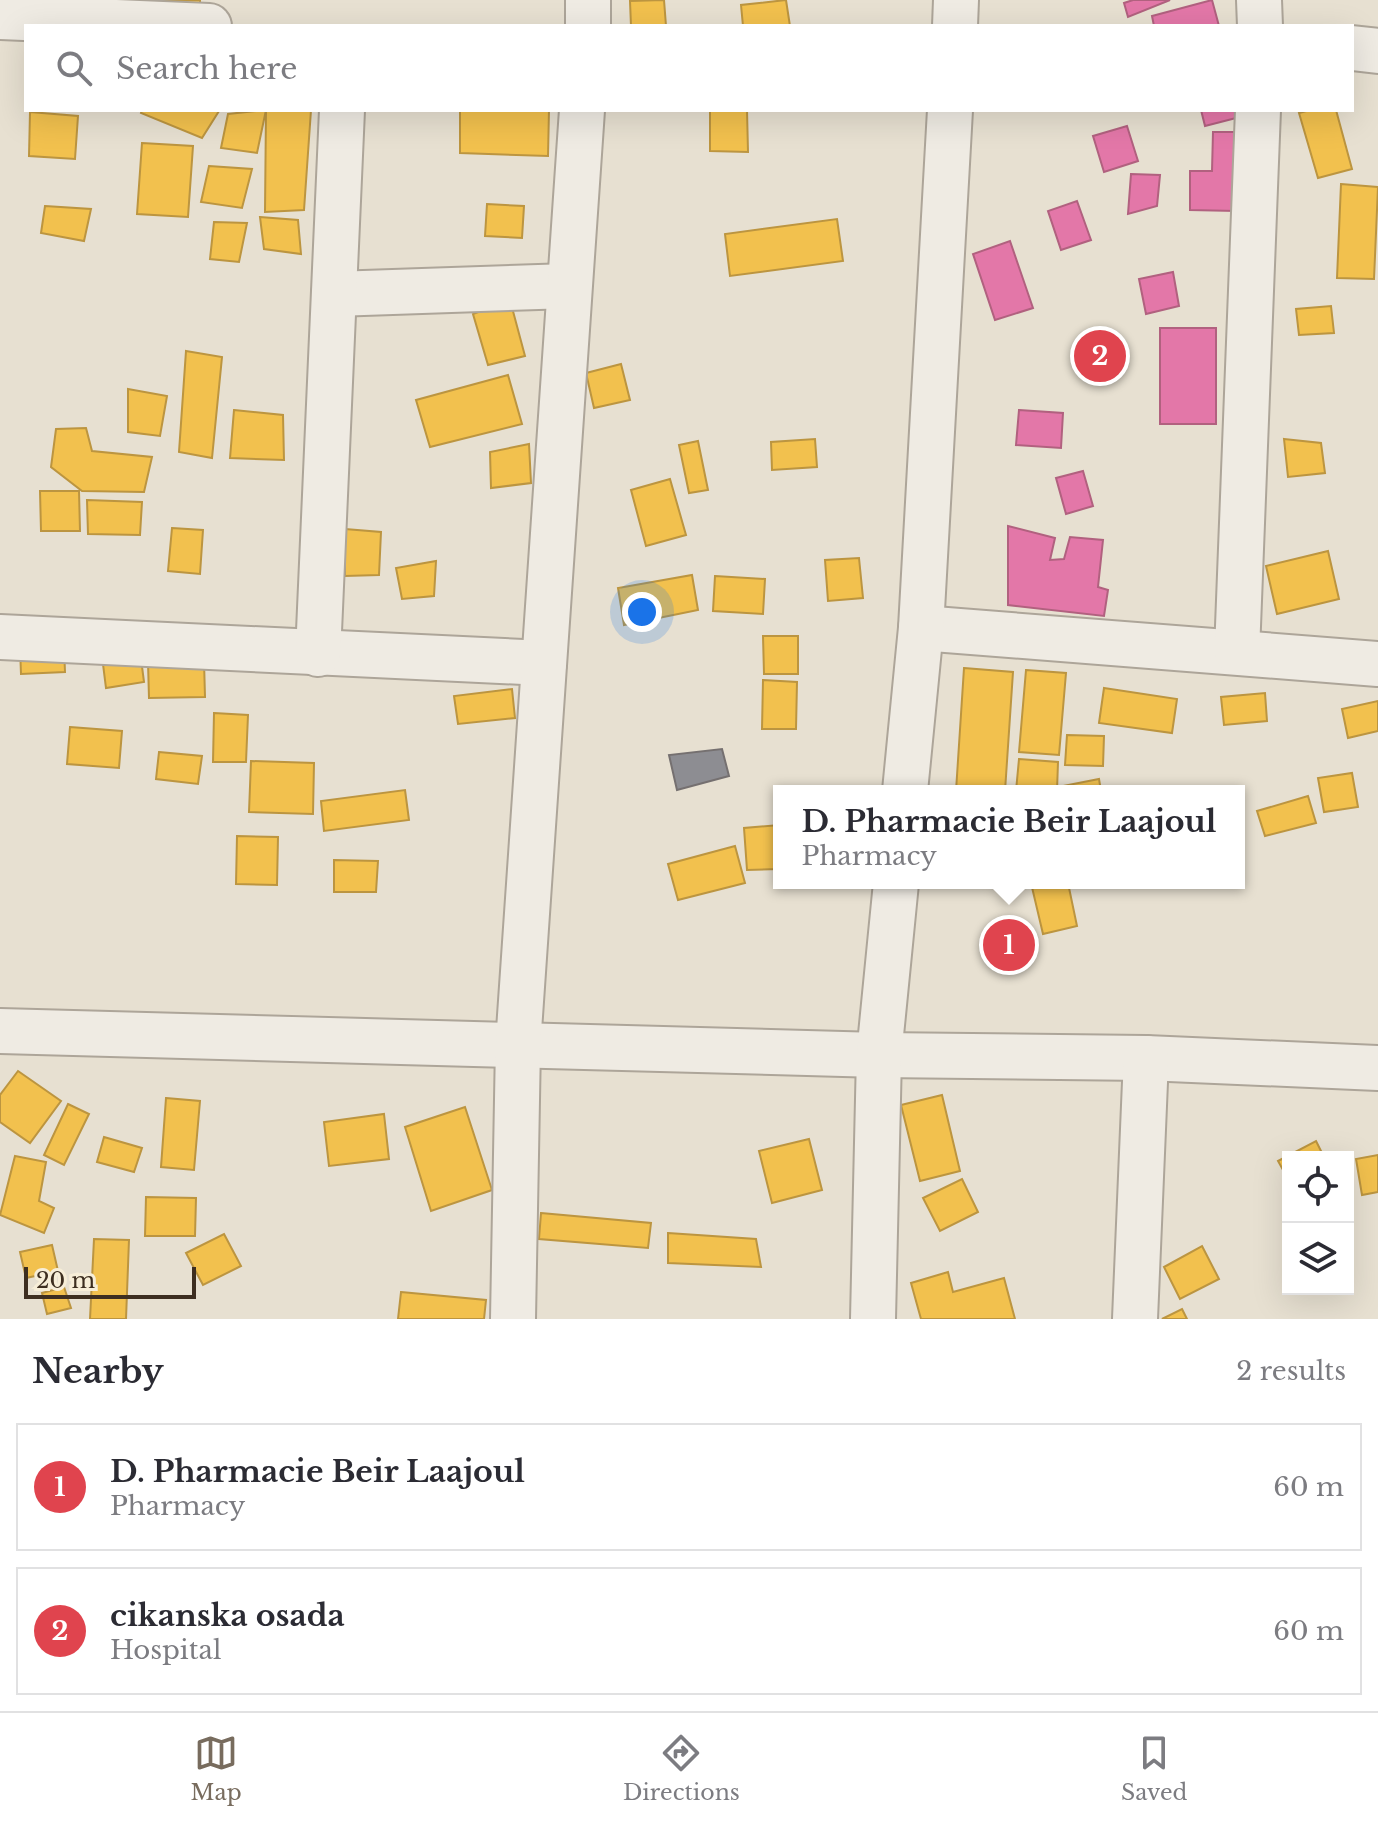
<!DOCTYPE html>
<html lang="en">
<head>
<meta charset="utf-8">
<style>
	body { margin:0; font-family:"Libre Baskerville",serif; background:#f2f2f3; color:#2b2b33 }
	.controls { position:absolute; right:24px; bottom:24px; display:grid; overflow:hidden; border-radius:0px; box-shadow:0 8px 32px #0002 }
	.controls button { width:72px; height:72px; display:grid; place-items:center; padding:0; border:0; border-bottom:2px solid #e1e1e2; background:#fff; color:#2b2b33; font:40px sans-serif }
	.scale { position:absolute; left:24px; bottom:20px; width:172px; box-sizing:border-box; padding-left:8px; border:4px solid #3d2e20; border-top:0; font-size:22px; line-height:28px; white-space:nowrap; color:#3d2e20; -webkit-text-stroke:6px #f7eed8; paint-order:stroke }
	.you { position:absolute; left:642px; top:612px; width:28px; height:28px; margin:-20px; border:6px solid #fff; border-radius:50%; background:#1a73e8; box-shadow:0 0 0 12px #1a73e833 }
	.badge { display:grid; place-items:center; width:52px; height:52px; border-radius:50%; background:#786c5e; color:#fff; font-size:26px; font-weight:700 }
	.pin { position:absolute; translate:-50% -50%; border:4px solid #fff; box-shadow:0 2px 8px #0006 }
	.popup { position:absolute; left:773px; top:785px; width:472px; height:104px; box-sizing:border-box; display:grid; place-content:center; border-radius:0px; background:#fff; filter:drop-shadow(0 2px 6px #0005); font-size:26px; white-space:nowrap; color:#7c7c81 }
	.popup b { font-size:30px; color:#2b2b33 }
	.popup::after { content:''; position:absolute; left:50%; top:100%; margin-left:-16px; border:16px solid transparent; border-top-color:#fff }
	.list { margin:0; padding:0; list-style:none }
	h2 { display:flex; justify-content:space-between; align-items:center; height:104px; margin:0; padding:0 32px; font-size:34px }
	h2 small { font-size:26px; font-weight:400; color:#7c7c81 }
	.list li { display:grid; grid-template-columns:52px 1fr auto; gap:24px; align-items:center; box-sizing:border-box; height:128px; margin:0 16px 16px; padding:0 16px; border:2px solid #e1e1e2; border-radius:0px }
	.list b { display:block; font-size:30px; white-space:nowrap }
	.list p { margin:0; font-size:26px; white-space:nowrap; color:#7c7c81 }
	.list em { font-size:26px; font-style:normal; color:#7c7c81 }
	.icon { flex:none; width:44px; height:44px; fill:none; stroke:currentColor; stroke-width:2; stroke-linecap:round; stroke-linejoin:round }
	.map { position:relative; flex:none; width:1378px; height:1319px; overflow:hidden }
	.search { position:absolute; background:#fff; box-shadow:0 8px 32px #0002; left:24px; right:24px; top:24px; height:88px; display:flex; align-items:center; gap:20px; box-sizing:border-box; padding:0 28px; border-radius:0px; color:#7c7c81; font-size:30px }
	.sheet { height:392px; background:#fff }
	nav { display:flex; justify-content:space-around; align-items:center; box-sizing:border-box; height:112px; border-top:2px solid #e1e1e2; background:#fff; font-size:22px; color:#7c7c81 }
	nav a { display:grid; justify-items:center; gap:4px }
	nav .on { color:#786c5e }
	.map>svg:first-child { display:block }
	.homes { fill:#f2c14e; stroke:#bc9540; stroke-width:2 }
	.health { fill:#e377a8; stroke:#b1617f; stroke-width:2 }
	.industry { fill:#8d8d92; stroke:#757070; stroke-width:2 }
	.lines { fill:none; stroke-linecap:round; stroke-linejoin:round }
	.minor-casing { stroke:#ada599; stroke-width:48 }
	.minor { stroke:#efebe3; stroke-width:44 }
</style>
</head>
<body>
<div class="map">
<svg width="1378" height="1319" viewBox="0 0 1378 1319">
	<rect width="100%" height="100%" fill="#e7e0d1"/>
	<g class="homes">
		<path d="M131 0H200V5L132 8Z"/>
		<path d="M664 0 666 26H631L630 1Z"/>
		<path d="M786 0 790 26H743L741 5Z"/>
		<path d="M142 110H216L219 111 202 138 141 113Z"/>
		<path d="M266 110H311L304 210 265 212Z"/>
		<path d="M266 110 257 153 221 148 228 114Z"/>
		<path d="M460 110H549L548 156 460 153Z"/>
		<path d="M710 110H747L748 152 710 151Z"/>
		<path d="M1310 110H1336L1352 169 1318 178 1299 113Z"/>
		<path d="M30 112 78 116 75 159 29 156Z"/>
		<path d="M142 143 193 146 188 217 137 214Z"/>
		<path d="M209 166 252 169 242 208 201 202Z"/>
		<path d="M1341 184 1378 187 1374 279 1337 278Z"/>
		<path d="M487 204 524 206 522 238 485 236Z"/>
		<path d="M45 206 91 209 84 241 41 233Z"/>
		<path d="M260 217 298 220 301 254 264 249Z"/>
		<path d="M837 219 843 261 730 276 725 234Z"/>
		<path d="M214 222 247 223 239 262 210 259Z"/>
		<path d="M510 300 525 356 488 365 473 314Z"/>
		<path d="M1331 306 1334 333 1299 335 1296 309Z"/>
		<path d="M186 351 222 357 212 458 179 452Z"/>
		<path d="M621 364 630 400 594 408 586 373Z"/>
		<path d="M508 375 522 424 430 447 416 400Z"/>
		<path d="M128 389 167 396 160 436 128 432Z"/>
		<path d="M234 410 283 415 284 460 230 458Z"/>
		<path d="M86 428 92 451 152 457 144 492 82 491 51 467 56 429Z"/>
		<path d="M815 439 817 467 772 470 771 442Z"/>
		<path d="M1284 439 1321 443 1325 473 1288 477Z"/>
		<path d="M698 441 708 490 689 493 679 445Z"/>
		<path d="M529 444 531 483 491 488 490 452Z"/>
		<path d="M670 479 686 535 646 546 631 490Z"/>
		<path d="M40 491H79L80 531H41Z"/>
		<path d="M87 500 142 502 140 535 88 534Z"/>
		<path d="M172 528 203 530 200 574 168 571Z"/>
		<path d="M345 529 381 532 379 575 345 576Z"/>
		<path d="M1328 551 1339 599 1277 614 1266 566Z"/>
		<path d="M859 558 863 598 828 601 825 560Z"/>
		<path d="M436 561 434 596 402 599 396 568Z"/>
		<path d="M692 575 698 610 624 625 618 588Z"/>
		<path d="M715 576 765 579 763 614 713 611Z"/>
		<path d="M763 636H798V674H764Z"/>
		<path d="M64 646 65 672 21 674 20 647Z"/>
		<path d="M140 651 144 682 106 688 102 656Z"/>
		<path d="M204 661 205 697 149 698 148 662Z"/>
		<path d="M964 668 1013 672 1005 791H956Z"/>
		<path d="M1026 670 1066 673 1059 755 1019 752Z"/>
		<path d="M763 680 797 682 796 729H762Z"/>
		<path d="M1104 688 1177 699 1172 733 1099 723Z"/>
		<path d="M512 689 515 718 458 724 454 696Z"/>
		<path d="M1265 693 1267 721 1224 725 1221 697Z"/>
		<path d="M1378 701V731L1348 738 1342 709Z"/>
		<path d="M214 713 248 715 246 762H213Z"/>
		<path d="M70 727 122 731 119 768 67 764Z"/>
		<path d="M1067 735 1104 736 1103 766 1065 765Z"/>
		<path d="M159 752 202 756 198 784 156 779Z"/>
		<path d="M1019 759 1058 762 1057 791H1016Z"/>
		<path d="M251 761 314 763 313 814 249 812Z"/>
		<path d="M1352 773 1358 807 1324 812 1318 778Z"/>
		<path d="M1099 779 1101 791H1059L1058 787Z"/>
		<path d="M405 790 409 820 324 831 321 801Z"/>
		<path d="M1308 796 1316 823 1265 836 1257 811Z"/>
		<path d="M779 825V869L747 870 744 828Z"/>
		<path d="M237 836 278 837 277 885 236 884Z"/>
		<path d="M735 846 745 883 678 900 668 864Z"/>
		<path d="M334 860 378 861 376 892H334Z"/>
		<path d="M1031 883H1068L1077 926 1043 934Z"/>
		<path d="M18 1071 61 1101 30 1143 0 1122V1095Z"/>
		<path d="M942 1095 960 1171 920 1181 901 1105Z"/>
		<path d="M166 1098 200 1101 194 1170 161 1167Z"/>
		<path d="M68 1104 89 1114 64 1165 44 1155Z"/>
		<path d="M465 1107 492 1190 431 1211 405 1127Z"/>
		<path d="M384 1114 389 1159 329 1166 324 1122Z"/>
		<path d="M104 1137 142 1148 134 1172 97 1162Z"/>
		<path d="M809 1139 822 1190 772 1203 759 1151Z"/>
		<path d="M1316 1141 1324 1157H1288V1179L1278 1161Z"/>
		<path d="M1378 1155V1192L1362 1195 1356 1159Z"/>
		<path d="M15 1156 46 1162 39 1201 54 1208 44 1233 0 1215Z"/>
		<path d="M962 1179 978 1212 940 1231 923 1198Z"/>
		<path d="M146 1197 196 1198 195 1236H145Z"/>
		<path d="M541 1213 651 1223 648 1248 539 1239Z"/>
		<path d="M668 1233 756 1239 761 1267 668 1263Z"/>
		<path d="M224 1234 241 1266 203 1285 186 1253Z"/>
		<path d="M94 1239 129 1240 126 1319H90Z"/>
		<path d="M52 1245 58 1271 26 1278 20 1252Z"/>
		<path d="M1202 1246 1219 1279 1180 1299 1164 1267Z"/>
		<path d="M948 1272 953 1292 1004 1278 1015 1319H921L911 1283Z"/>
		<path d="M64 1287 71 1308 47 1314 42 1293Z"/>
		<path d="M401 1292 486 1300 484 1319H398Z"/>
		<path d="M1182 1309 1187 1319H1162Z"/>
	</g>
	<g class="health">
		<path d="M1133 0H1170L1128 17 1124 3Z"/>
		<path d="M1212 0 1219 26H1154L1152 16Z"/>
		<path d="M1201 110H1238L1240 117 1205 126Z"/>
		<path d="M1127 126 1138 161 1104 172 1093 136Z"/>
		<path d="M1213 132H1238L1236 211 1190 210V171H1212Z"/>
		<path d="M1131 174 1160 175 1157 206 1128 214Z"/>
		<path d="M1077 201 1091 240 1061 250 1048 211Z"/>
		<path d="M1010 241 1033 308 995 320 973 254Z"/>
		<path d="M1173 272 1179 306 1146 314 1139 279Z"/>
		<rect x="1160" y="328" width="56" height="96"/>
		<path d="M1019 410 1063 413 1061 448 1016 445Z"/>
		<path d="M1083 471 1093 506 1066 514 1056 478Z"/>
		<path d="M1008 526 1055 538 1050 560 1064 559 1070 537 1103 540 1098 587 1108 590 1104 616 1008 605Z"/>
	</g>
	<path class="industry" d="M722 749 729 776 677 790 669 755Z"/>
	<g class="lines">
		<defs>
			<g id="minor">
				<path d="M1259 0 1260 26"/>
				<path d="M0 17 209 26"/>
				<path d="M588 26V0"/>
				<path d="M955 26 956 0"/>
				<path d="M1352 48 1378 51"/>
				<path d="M334 294 569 286"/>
				<path d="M921 628 1378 664"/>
				<path d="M0 637 544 663"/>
				<path d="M1237 652 1258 110"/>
				<path d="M318 654 342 110"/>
				<path d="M905 791 921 628 950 110"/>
				<path d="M0 1031 879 1055 1146 1058 1378 1068"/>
				<path d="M513 1319 518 1045 582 110"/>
				<path d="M873 1319 879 1055 896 883"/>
				<path d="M1135 1319 1146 1058"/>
			</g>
		</defs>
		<use href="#minor" class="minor-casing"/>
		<use href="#minor" class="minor"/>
	</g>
</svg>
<div class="controls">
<button><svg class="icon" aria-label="locate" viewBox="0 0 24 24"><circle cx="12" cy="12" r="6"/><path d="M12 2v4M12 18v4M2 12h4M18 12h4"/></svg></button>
<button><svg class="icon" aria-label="layers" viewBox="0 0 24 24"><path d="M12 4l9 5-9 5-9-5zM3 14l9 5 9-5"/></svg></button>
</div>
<div class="scale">20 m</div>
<div class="you"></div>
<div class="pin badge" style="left:1009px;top:945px;background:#e0444e">1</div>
<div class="popup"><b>D. Pharmacie Beir Laajoul</b>Pharmacy</div>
<div class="pin badge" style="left:1100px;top:356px;background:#e0444e">2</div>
<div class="search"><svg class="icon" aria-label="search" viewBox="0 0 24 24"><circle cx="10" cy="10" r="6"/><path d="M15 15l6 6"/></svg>Search here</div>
</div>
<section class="sheet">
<h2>Nearby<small>2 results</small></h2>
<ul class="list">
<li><span class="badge" style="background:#e0444e">1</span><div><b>D. Pharmacie Beir Laajoul</b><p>Pharmacy</p></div><em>60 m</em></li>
<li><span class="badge" style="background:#e0444e">2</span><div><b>cikanska osada</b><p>Hospital</p></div><em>60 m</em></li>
</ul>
</section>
<nav>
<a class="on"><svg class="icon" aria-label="map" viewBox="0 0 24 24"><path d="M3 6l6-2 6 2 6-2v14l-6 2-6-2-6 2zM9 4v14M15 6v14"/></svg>Map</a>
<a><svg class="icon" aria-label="directions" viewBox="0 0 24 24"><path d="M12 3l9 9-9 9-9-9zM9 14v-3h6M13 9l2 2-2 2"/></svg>Directions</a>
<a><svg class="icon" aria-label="saved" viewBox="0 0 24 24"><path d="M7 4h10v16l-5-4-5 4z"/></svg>Saved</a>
</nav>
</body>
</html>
